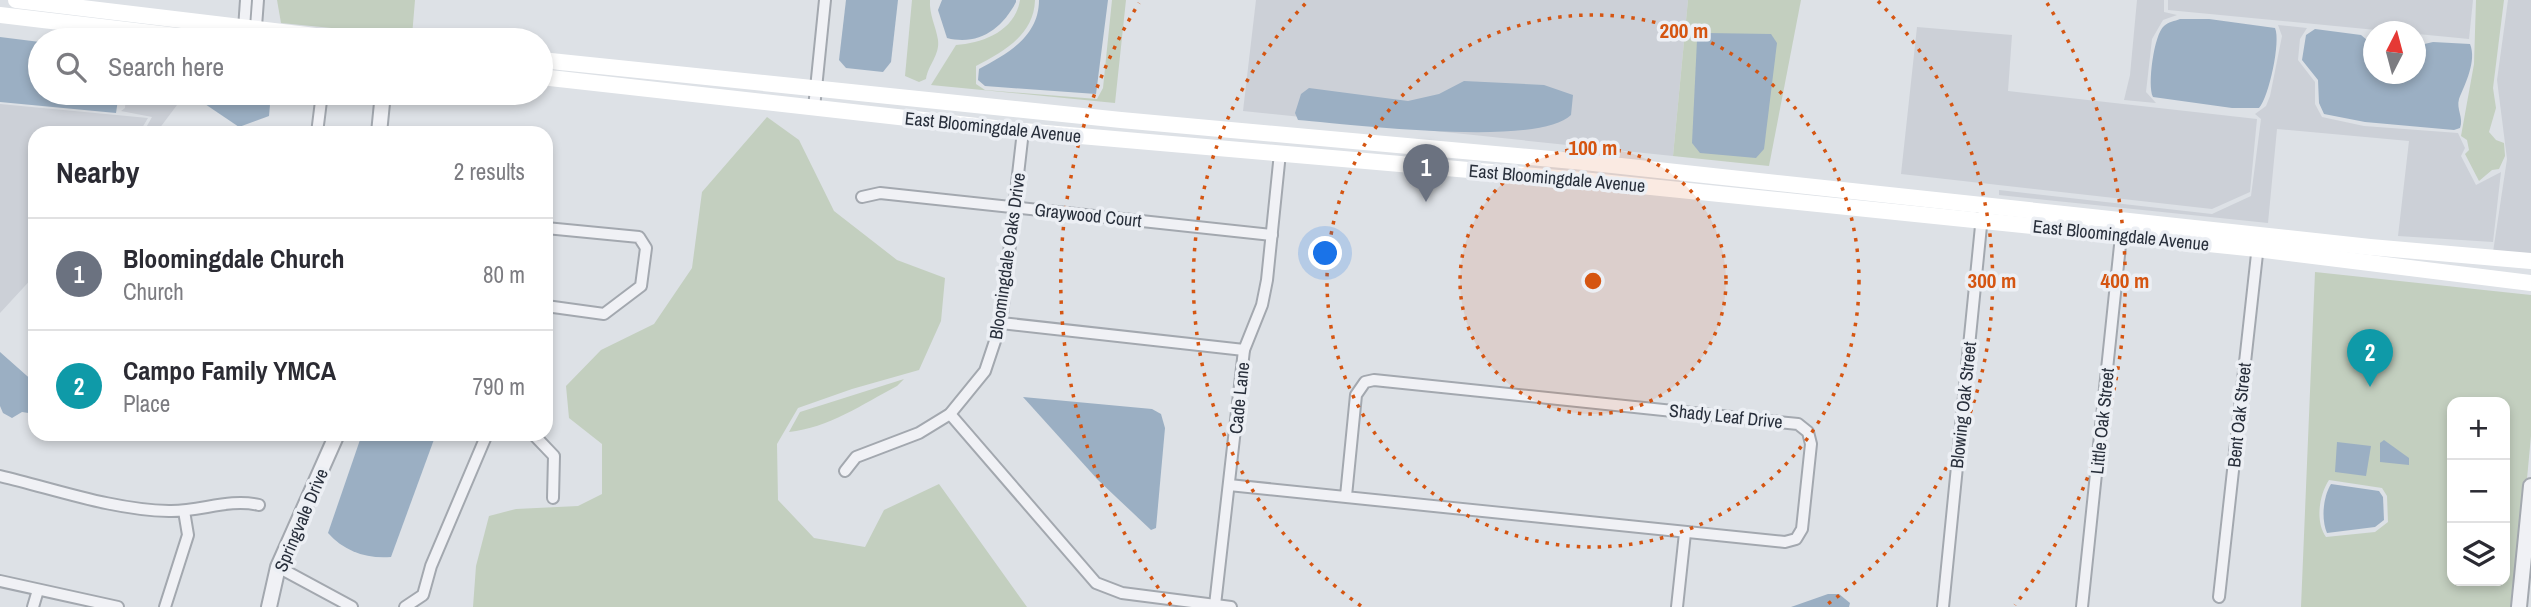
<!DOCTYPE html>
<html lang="en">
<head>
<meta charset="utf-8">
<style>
	body { margin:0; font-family:"Archivo Narrow",sans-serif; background:#f2f2f3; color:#2b2b33 }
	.controls { position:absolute; right:21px; bottom:21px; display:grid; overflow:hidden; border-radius:14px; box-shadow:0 4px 10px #0003 }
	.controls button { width:63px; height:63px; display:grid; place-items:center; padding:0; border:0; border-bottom:2px solid #e1e1e2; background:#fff; color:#2b2b33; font:35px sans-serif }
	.compass { position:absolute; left:2363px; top:21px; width:63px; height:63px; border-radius:50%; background:#fff; box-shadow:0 4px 10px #0003; rotate:6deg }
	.you { position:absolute; left:1326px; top:254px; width:24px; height:24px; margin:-18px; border:5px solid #fff; border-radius:50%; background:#1a73e8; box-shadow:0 0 0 10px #1a73e833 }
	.badge { display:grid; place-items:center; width:46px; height:46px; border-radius:50%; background:#b45309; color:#fff; font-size:23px; font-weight:700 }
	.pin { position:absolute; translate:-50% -58px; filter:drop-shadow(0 2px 4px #0008) }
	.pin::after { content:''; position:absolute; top:37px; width:24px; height:21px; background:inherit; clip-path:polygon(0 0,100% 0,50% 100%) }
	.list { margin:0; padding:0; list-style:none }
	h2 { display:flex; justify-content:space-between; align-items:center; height:91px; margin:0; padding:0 28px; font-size:30px }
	h2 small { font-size:23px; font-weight:400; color:#7c7c81 }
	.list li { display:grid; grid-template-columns:46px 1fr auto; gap:21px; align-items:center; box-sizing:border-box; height:112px; padding:0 28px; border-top:2px solid #e1e1e2 }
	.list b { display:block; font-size:26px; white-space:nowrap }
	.list p { margin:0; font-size:23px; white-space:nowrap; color:#7c7c81 }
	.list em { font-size:23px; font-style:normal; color:#7c7c81 }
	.icon { flex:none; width:38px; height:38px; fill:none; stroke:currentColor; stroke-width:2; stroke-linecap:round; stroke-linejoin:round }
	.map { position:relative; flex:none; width:2531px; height:607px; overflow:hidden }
	.search { position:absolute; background:#fff; box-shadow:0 4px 10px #0003; left:28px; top:28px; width:525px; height:77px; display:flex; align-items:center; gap:18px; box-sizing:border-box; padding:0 24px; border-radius:38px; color:#7c7c81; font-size:26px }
	.panel { position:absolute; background:#fff; box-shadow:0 4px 10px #0003; left:28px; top:126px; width:525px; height:315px; border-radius:21px }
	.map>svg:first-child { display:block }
	.built { fill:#ccd0d7 }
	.green { fill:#c3cfbf; fill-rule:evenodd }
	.water { fill:#9bafc3 }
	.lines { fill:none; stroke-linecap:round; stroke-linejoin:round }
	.minor-casing { stroke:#a3a8af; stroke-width:14 }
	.tertiary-casing { stroke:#a3a8af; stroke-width:18 }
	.minor { stroke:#f0f1f5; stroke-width:10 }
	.tertiary { stroke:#f0f1f5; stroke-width:14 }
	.secondary { stroke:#fff; stroke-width:16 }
	.ring { fill:none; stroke:#d55511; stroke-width:3.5; stroke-dasharray:3.5 7 }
	.labels { text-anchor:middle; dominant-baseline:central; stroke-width:7; stroke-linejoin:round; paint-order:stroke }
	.street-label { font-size:18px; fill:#282f3b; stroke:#eceff4 }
	.centre { fill:#d55511; stroke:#eceff4; stroke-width:3.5 }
	.ring-label { font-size:21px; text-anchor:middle; font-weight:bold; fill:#d55511; stroke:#eceff4; stroke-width:7; stroke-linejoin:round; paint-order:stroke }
</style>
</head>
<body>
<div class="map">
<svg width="2531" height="607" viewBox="0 0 2531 607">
	<rect width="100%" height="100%" fill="#dde1e6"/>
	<g class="built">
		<path d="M1256 0H1688L1673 156 1243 111Z"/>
		<path d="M2137 0H2164V12L2177 15 2163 20 2152 39 2146 92 2156 103 2124 100 2130 75Z"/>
		<path d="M2168 0H2473L2469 39 2168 10Z"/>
		<path d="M2508 0H2531V256L2493 252 2507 159 2497 80Z"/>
		<path d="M2278 25 2307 28 2300 39 2298 60 2315 82V104L2322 117 2364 126 2458 133 2465 148 2461 156 2476 185 2501 172 2493 242 2398 236 2409 141 2277 129 2268 223 1999 195V190L2212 214 2251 196 2261 119 2255 114 2266 106 2270 96 2282 36Z"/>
		<path d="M1917 27 2012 35 2008 91 2257 119 2250 192 2212 209 1901 174Z"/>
		<path d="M126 93H186L156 133H143L152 117 121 111 125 108Z"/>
		<path d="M0 104 148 118 139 133H35V275L0 313Z"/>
	</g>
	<g class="green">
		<path d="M277 0H415L412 36 281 23Z"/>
		<path d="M912 0H930C929 15 936 26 938 40 940 55 928 65 926 79L919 82 905 76Z"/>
		<path d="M1020 0H1035C1034 35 1004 51 976 66V84L985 90 1097 99 1103 88 1112 0H1126L1115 103 931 85 956 45C983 43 1015 31 1020 0Z"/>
		<path d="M1688 0H1801L1769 166 1673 156Z"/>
		<path d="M2476 0H2504L2493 88 2496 108 2489 132 2496 140 2504 143 2505 156 2499 169 2492 170 2479 181 2465 154 2469 150 2467 140 2461 136 2474 64Z"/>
		<path d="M767 117 799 140 834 211 897 260 945 278 941 321 919 370 852 389 798 408 777 444 778 500 814 538 865 547 884 510 939 484 1027 607H473L476 566 489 516 516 509 578 506 602 494V444L569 418 566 386 601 350 654 324 692 268 702 192Z"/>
		<path d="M2315 272 2531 295V436L2515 607H2301ZM2452 402H2505V581H2452ZM2329 480 2382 488 2387 496 2388 522 2375 532 2326 537C2315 522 2319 495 2329 480Z"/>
		<path d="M904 379 897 386C863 404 828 428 789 432L800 412Z"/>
	</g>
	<g class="water">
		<path d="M846 0H898L891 62 883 72 846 68 839 60Z"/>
		<path d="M942 0H1016V2C1002 29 978 46 947 38L938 10Z"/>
		<path d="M1039 0H1108L1096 94 985 86 978 80 979 69C1007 54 1039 37 1039 0Z"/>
		<path d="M2180 19H2209L2275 28C2281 41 2269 97 2259 108H2232L2153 97C2147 86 2154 34 2164 26 2168 22 2175 21 2180 19Z"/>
		<path d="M2315 29 2361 35 2373 45 2374 74H2416V46L2433 42 2470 44C2477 61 2465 84 2459 99 2456 109 2464 118 2460 128L2454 130 2365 122 2324 114 2319 103 2318 80 2302 60 2306 35Z"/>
		<path d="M1707 33 1771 34 1777 43 1764 149 1756 158 1700 153 1692 143 1697 40Z"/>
		<path d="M0 37 40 42V93H119L116 113 0 102Z"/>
		<path d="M1464 81 1544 85 1573 95 1571 115C1538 148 1349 124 1298 120L1295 113 1301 94 1309 88 1408 101 1439 94Z"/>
		<path d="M200 93H271L269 116 239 127 202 102Z"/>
		<path d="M0 352 35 383V414L22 412 12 418 3 413 0 406Z"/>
		<path d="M1023 397 1152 409 1161 414 1165 428 1156 528 1151 530 1098 480Z"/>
		<path d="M362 434H436L391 557C366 559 344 551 328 533Z"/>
		<path d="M2384 440 2409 458V465L2380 462V443Z"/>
		<path d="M2337 442 2371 446 2366 476 2335 472Z"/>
		<path d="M2331 484 2379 491 2383 497 2384 520 2375 527 2327 533C2321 519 2323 497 2331 484Z"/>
		<path d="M1828 594H1839L1850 603 1849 607H1791Z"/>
	</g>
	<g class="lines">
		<defs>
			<g id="minor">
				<path d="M244 29 246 0"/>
				<path d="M255 40 258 0"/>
				<path d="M814 108 825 0"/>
				<path d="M317 133 322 93"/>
				<path d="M862 197 880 193 1272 235"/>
				<path d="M546 228 639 237 646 248 641 286 604 314 546 306"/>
				<path d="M1001 323 1244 350"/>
				<path d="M950 414 1096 583 1122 593 1231 607"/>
				<path d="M533 434 554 456 553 498"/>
				<path d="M845 471 856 457 919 433 950 414 985 371 1001 323 1023 131"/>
				<path d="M0 476C55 489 113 510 169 511 200 512 228 498 259 505"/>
				<path d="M1229 485 1785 542 1796 539 1802 529 1811 444 1808 432 1798 424 1374 380 1365 382 1356 395 1346 496"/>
				<path d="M278 567 352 607"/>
				<path d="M0 581 118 607"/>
				<path d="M2219 597 2258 245"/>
				<path d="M1215 605 1244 350 1262 305 1267 280 1280 153"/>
				<path d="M33 607 38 590"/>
				<path d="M165 607 188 535 184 511"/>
				<path d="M405 607 423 595 431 566 487 434"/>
				<path d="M1677 607 1685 533"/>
				<path d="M1943 607 1982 216"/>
				<path d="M2082 607 2121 236"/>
			</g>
			<g id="tertiary">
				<path d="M379 133 383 93"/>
				<path d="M269 607 278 567 337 434"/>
				<path d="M2519 607 2531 486"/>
			</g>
		</defs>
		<use href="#minor" class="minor-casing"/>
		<use href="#tertiary" class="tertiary-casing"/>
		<use href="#minor" class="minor"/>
		<use href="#tertiary" class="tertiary"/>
		<g class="secondary">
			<path d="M16 0 349 40"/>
			<path d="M0 15 211 40"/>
			<path d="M541 60 1121 120 1584 162 2370 247 2531 261"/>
			<path d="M541 77 1023 131 1582 180 2257 249 2531 283"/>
		</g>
	</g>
	<circle cx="1593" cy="281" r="133" fill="#d55511" fill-opacity=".12"/>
	<g class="ring">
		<circle cx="1593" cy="281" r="133"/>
		<circle cx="1593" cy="281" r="266"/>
		<path d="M1361 606A399 399 0 0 1 1308 1M1878 1A399 399 0 0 1 1825 606"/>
		<path d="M1171 605A532 532 0 0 1 1139 3M2047 3A532 532 0 0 1 2015 605"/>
	</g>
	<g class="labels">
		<g class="street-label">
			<text transform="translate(993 127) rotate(6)">East Bloomingdale Avenue</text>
			<text transform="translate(1557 178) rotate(5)">East Bloomingdale Avenue</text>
			<text transform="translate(1088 215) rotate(6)">Graywood Court</text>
			<text transform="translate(2121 235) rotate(6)">East Bloomingdale Avenue</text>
			<text transform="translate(1007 256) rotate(-82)">Bloomingdale Oaks Drive</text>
			<text transform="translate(1239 398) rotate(-84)">Cade Lane</text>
			<text transform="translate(1963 405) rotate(-84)">Blowing Oak Street</text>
			<text transform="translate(2239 415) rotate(-84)">Bent Oak Street</text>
			<text transform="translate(1726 416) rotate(6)">Shady Leaf Drive</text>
			<text transform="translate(2102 421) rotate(-84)">Little Oak Street</text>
			<text transform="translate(301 520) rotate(-67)">Springvale Drive</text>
		</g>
	</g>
	<circle cx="1593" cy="281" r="10" class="centre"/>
	<g class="ring-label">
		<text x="1684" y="38">200 m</text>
		<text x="1593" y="155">100 m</text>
		<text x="1992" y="288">300 m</text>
		<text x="2125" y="288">400 m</text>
	</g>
</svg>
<div class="controls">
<button>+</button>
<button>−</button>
<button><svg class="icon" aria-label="layers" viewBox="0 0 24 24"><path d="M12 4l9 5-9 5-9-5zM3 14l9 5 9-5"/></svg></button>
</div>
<svg class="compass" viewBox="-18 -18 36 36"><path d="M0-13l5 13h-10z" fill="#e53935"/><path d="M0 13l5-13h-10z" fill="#7c7c81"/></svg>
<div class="you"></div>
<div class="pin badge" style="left:1426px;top:202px;background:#6b7280">1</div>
<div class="pin badge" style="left:2370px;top:387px;background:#0f9aa8">2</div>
<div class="search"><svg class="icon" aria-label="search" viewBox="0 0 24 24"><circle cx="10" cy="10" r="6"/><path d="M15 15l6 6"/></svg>Search here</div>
<section class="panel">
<h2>Nearby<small>2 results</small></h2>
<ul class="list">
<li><span class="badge" style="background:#6b7280">1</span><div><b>Bloomingdale Church</b><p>Church</p></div><em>80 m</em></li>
<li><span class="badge" style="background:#0f9aa8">2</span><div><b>Campo Family YMCA</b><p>Place</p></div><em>790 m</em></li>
</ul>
</section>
</div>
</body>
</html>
